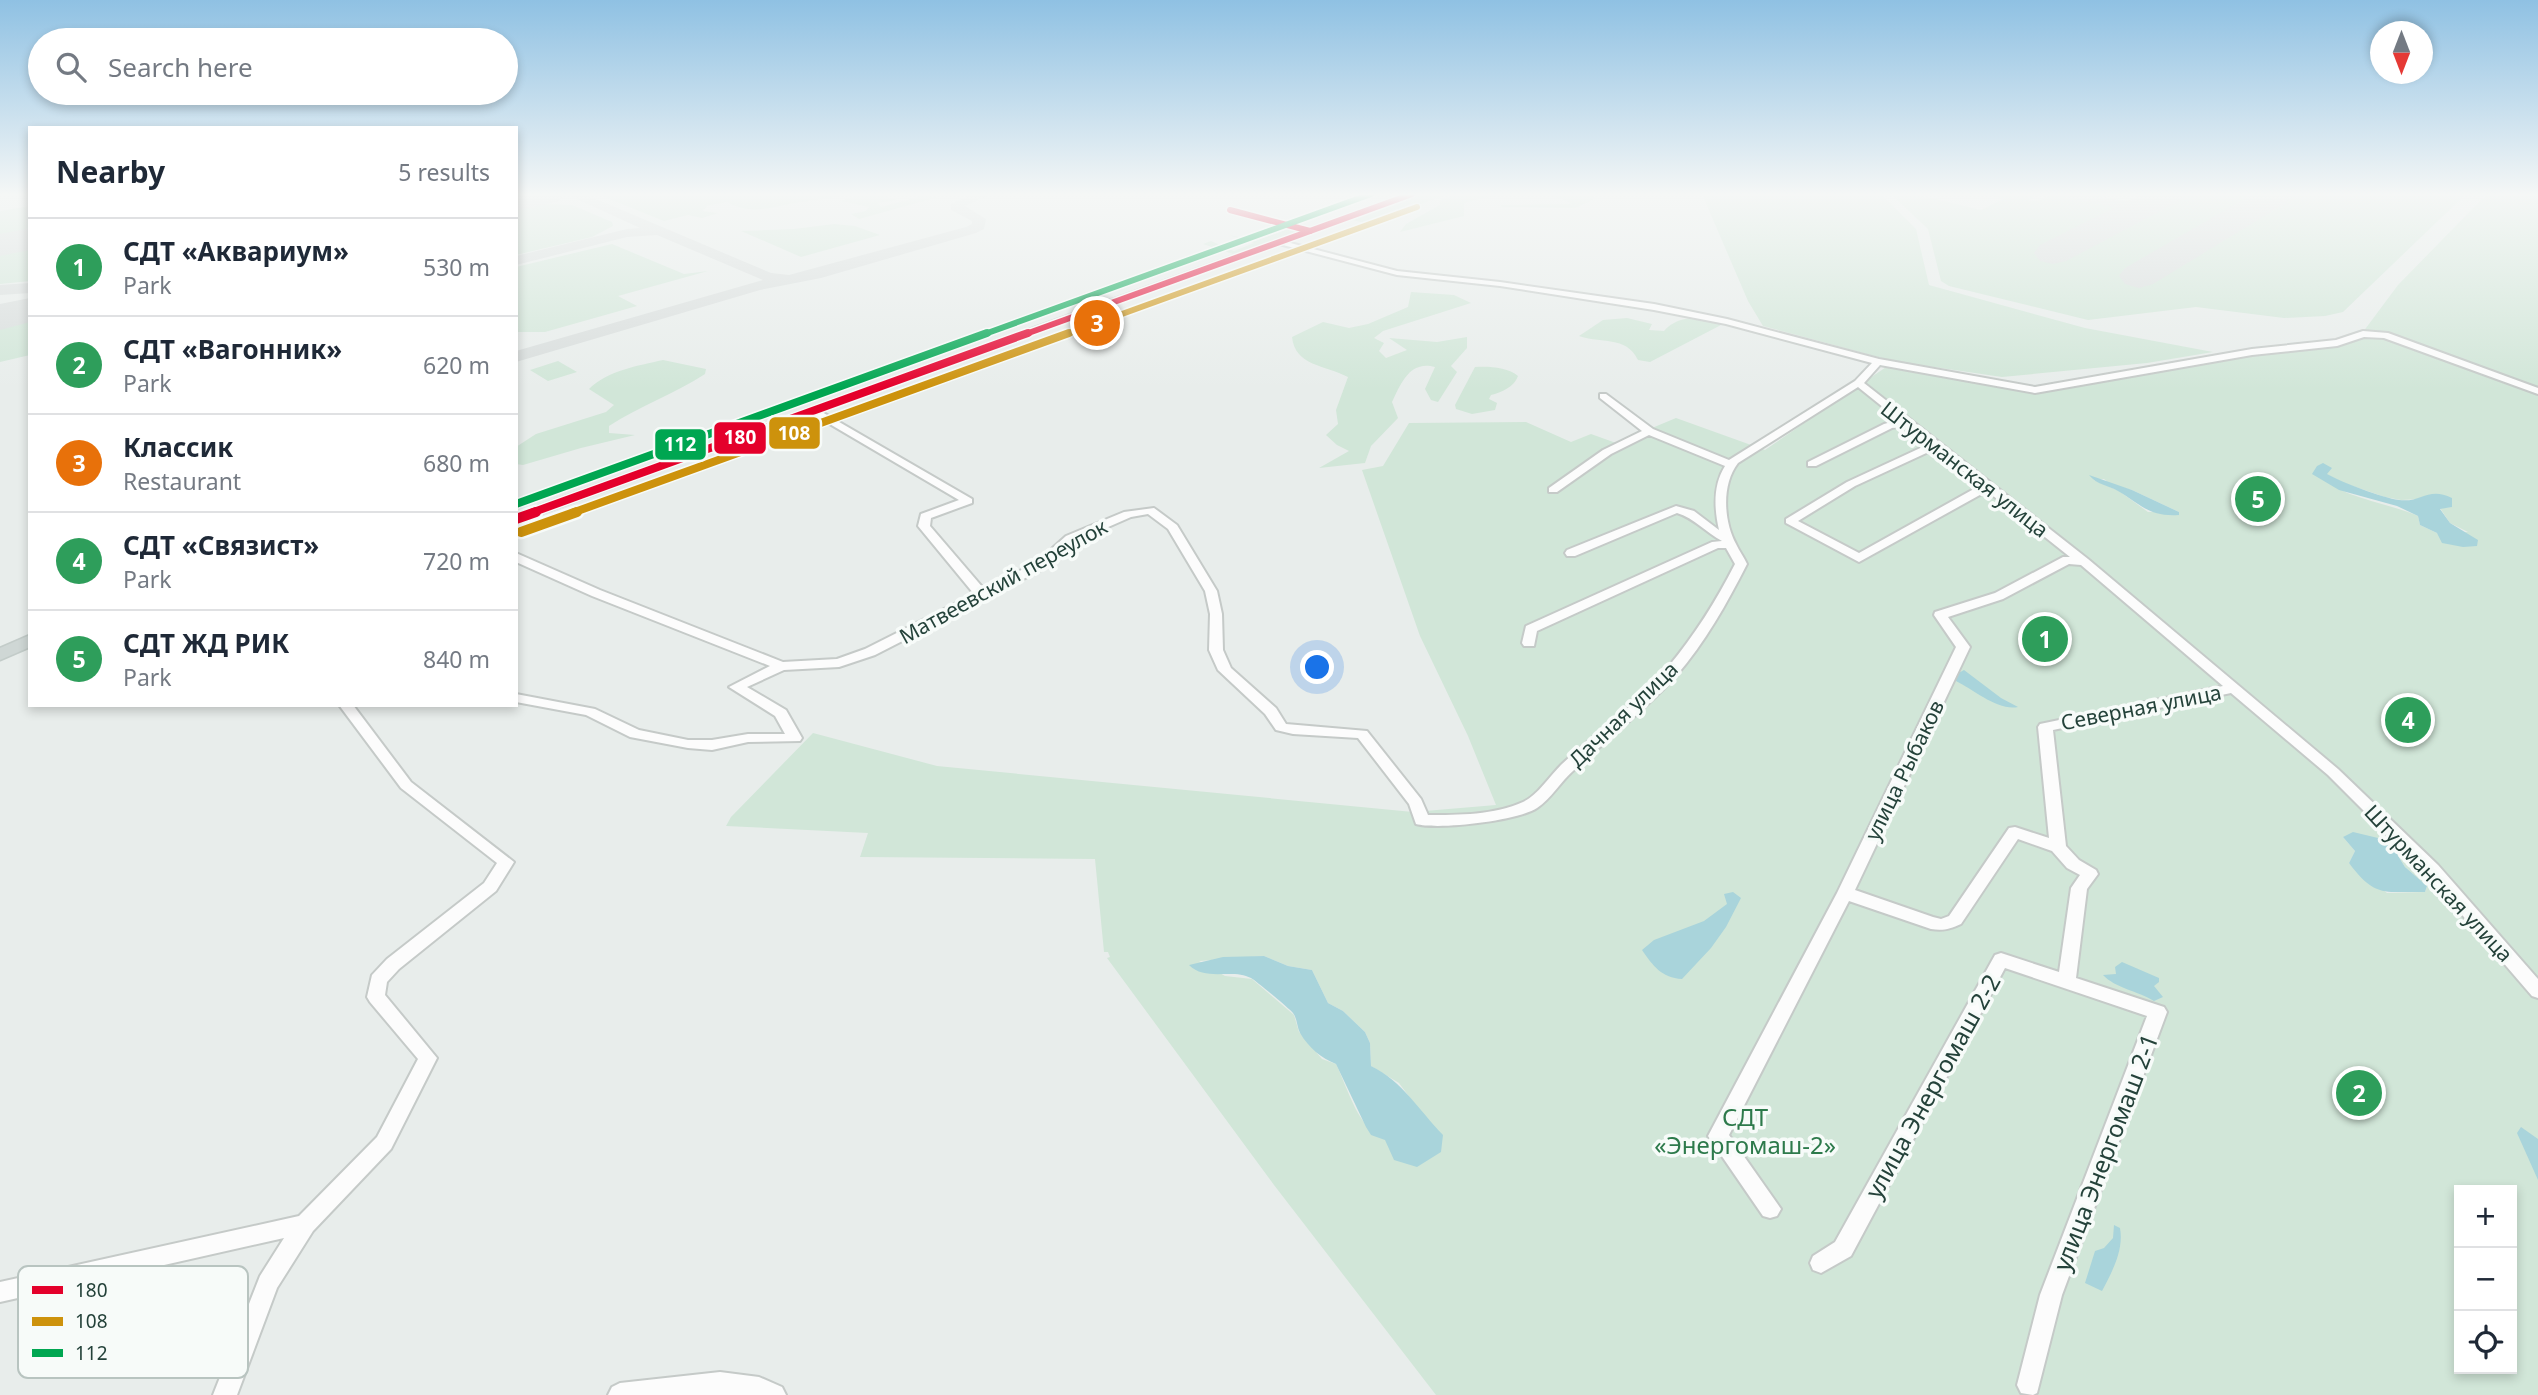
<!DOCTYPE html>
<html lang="en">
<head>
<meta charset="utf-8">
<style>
	body { margin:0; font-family:"Noto Sans",sans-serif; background:#f2f2f3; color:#1f2937 }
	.controls { position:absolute; right:21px; bottom:21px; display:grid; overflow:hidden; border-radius:0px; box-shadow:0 4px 10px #0003 }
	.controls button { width:63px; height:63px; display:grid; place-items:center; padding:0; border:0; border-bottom:2px solid #e0e1e3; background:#fff; color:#1f2937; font:35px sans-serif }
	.compass { position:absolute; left:2370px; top:21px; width:63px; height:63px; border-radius:50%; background:#fff; box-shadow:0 4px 10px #0003; rotate:180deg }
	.you { position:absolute; left:1318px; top:668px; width:24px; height:24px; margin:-18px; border:5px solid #fff; border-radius:50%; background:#1a73e8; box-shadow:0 0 0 10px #1a73e833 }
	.badge { display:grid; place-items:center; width:46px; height:46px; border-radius:50%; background:#697e78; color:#fff; font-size:23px; font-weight:700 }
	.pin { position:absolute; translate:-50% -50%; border:4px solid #fff; box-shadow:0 2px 7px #0006 }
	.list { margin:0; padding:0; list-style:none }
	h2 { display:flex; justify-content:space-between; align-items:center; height:91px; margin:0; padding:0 28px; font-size:30px }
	h2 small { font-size:23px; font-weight:400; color:#747a83 }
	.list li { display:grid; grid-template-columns:46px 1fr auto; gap:21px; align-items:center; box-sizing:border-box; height:98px; padding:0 28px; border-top:2px solid #e0e1e3 }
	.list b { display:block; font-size:26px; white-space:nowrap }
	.list p { margin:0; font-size:23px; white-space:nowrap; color:#747a83 }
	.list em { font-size:23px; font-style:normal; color:#747a83 }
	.icon { flex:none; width:38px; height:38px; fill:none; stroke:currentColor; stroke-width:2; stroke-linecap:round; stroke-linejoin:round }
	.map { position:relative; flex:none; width:2538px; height:1395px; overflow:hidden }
	.search { position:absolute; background:#fff; box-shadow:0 4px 10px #0003; left:28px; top:28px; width:490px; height:77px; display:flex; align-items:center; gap:18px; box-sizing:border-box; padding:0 24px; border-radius:38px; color:#747a83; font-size:26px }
	.panel { position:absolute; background:#fff; box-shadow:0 4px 10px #0003; left:28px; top:126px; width:490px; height:581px; border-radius:0px }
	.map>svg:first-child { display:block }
	.green { fill:#d1e6d8; fill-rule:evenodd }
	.water { fill:#a9d4db }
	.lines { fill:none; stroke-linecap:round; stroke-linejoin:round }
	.taxiway { fill:#d8dddc; fill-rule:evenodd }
	.runway { fill:#d8dddc; fill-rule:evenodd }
	.minor-casing { stroke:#c5cac8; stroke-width:4 }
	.major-casing { stroke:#c3ccc9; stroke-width:3 }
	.minor { fill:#fcfcfc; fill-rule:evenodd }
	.major { fill:#cfd7d5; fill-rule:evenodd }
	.bus-1-far2-casing { stroke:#f7fbf9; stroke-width:9 }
	.bus-1-far1-casing { stroke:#f7fbf9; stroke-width:11 }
	.bus-1-casing { stroke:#f7fbf9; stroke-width:15 }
	.bus-2-far2-casing { stroke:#f7fbf9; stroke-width:9 }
	.bus-2-far1-casing { stroke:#f7fbf9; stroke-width:11 }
	.bus-2-casing { stroke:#f7fbf9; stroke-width:15 }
	.bus-3-far1-casing { stroke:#f7fbf9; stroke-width:9 }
	.bus-3-casing { stroke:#f7fbf9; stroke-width:11 }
	.bus-1-far2 { stroke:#e4002b; stroke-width:6 }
	.bus-1-far1 { stroke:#e4002b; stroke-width:8 }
	.bus-1 { stroke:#e4002b; stroke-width:10 }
	.bus-2-far2 { stroke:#cd920c; stroke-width:6 }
	.bus-2-far1 { stroke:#cd920c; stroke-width:8 }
	.bus-2 { stroke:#cd920c; stroke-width:10 }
	.bus-3-far1 { stroke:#00a651; stroke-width:6 }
	.bus-3 { stroke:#00a651; stroke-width:8 }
	.labels { text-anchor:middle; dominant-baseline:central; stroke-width:7; stroke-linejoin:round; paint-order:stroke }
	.street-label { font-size:21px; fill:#24423a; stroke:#f7fbf9 }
	.near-street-label { font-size:24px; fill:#24423a; stroke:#f7fbf9 }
	.near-park-label { font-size:24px; fill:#2d7a4b; stroke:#f7fbf9 }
	.key { fill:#f7fbf9; stroke:#b8c4c0; stroke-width:2 }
	.key-label { font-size:19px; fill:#24423a }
	.line-badge { stroke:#f7fbf9; stroke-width:2.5 }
	.badge-label { font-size:19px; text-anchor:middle; font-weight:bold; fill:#fff }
</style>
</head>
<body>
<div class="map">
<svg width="2538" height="1395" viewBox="0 0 2538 1395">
	<rect width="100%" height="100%" fill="#e8edeb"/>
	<g class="green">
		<path d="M604 194H852C835 198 819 199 802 202 775 205 754 217 727 202L706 206 707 207 702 211 718 213 702 218 688 215 664 221 607 198Z"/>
		<path d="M860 194H879L897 200 878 203 881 207 922 196 938 197 859 219 851 214 866 211 869 207 841 201Z"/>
		<path d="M1423 194H1450L1365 223 1352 220Z"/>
		<path d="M1460 194H1594L1593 200 1575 208 1502 207 1501 205 1572 204C1548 188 1492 194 1464 203V216L1400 232 1406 224 1440 205V200Z"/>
		<path d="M1702 194H1881L1916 229 1929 285 2085 328 2213 352 2147 363 2002 377 1893 361 1763 326 1748 301Z"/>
		<path d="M1891 194 1931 198 1981 210 2003 199 1986 194H2038L2028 200C2039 203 2043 197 2054 195 2072 192 2108 202 2125 206L2041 252 2064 257 2185 194H2466L2343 312 2325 316 2284 318 2196 307 2088 320 1949 286 1941 281 1928 229Z"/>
		<path d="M2490 194H2538V1395H1436L1274 1185 1107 958 1110 957 1108 952H1104L1095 859 860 857 868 833 726 826 731 817 813 733 937 766 1413 812 1496 805 1468 736 1420 636 1362 470 1383 466 1409 423 1526 422 1571 442 1591 434 1616 443 1676 418 1765 450 1892 363 2032 389 2242 352 2337 342 2363 332 2398 285 2482 199ZM2323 463 2326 474 2341 482 2385 497 2401 500 2420 499 2452 507 2440 508 2450 523 2468 532 2437 533 2420 525 2418 516C2397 506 2344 497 2331 483 2326 479 2325 470 2323 463ZM2104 479 2110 484 2132 490 2179 512H2148L2119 491 2094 480ZM2343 837 2395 851 2405 867 2427 886 2425 892 2387 893 2349 863 2355 851ZM1264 956 1288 966 1312 970 1328 1003 1343 1011 1365 1032 1370 1043 1371 1066 1399 1083 1419 1110 1385 1139C1359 1131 1348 1089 1336 1064L1322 1059 1299 1032 1294 1015 1252 979 1225 976 1199 961ZM2459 1190H2512V1369H2459Z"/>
		<path d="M542 204 572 205 612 222 613 226 592 237 516 255V207Z"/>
		<path d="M30 206V231L0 237V211Z"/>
		<path d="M834 224 855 226 880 235 801 257 741 231 794 229Z"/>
		<path d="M1266 224 1304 232 1236 256 1232 255 1245 250 1233 254 1203 244 1211 241 1234 251 1254 243 1229 235 1255 241 1285 230Z"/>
		<path d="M612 244 684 274 708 271 618 296 637 306 545 332H516V267Z"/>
		<path d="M30 245V281L0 284V251Z"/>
		<path d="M1411 292 1454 295 1471 303 1383 331 1374 338 1384 343 1379 351 1386 358 1407 350 1389 338 1437 342 1467 337V348L1451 366 1457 372 1438 402 1431 400 1425 389 1435 367C1410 360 1401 383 1392 402L1398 418 1371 446 1365 463 1319 468 1349 451 1337 445 1326 435 1338 424 1336 410 1348 377C1325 365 1295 366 1292 337L1323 322 1349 328 1368 324 1408 307Z"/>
		<path d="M1627 318 1652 324 1649 330 1664 331C1678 315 1703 315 1721 325L1650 362 1638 360C1626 335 1600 344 1579 336L1603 320Z"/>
		<path d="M30 319V355L0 362V325Z"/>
		<path d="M663 360 706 369 705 374C674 394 640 406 609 426V433L635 435 581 448 523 465 516 464V447L536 434 606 412 614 405 589 389C609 370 637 366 663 360Z"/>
		<path d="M558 361 577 372 548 381 530 370Z"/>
		<path d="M1475 367C1488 366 1508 367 1518 376 1515 386 1501 393 1491 395L1489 399 1497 403 1495 410 1472 414 1456 409 1455 405Z"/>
	</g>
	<g class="water">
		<path d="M2323 463 2332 468 2327 474C2341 482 2383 498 2399 500 2422 503 2428 486 2452 498V507L2440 509 2450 523 2478 540 2477 546 2463 547 2442 543 2437 533 2420 525 2418 516 2397 506 2339 490 2312 474 2317 466Z"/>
		<path d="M2089 475 2132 490 2179 512V515C2149 517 2142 505 2118 491 2108 485 2097 485 2089 475Z"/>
		<path d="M1964 670 2001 698 2018 707C1998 711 1974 690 1956 681L1955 675Z"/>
		<path d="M2353 832 2378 838 2395 851 2405 867 2427 886 2425 892C2385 891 2376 899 2349 863L2355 851 2343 837Z"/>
		<path d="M1733 892 1741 898 1726 927 1711 948 1682 979C1662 978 1653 966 1642 950L1654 940 1704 921 1727 904 1724 894Z"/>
		<path d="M1264 956 1288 966 1312 970 1328 1003 1343 1011 1365 1032 1370 1043 1371 1066C1402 1081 1419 1110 1443 1135L1441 1152 1417 1167 1394 1160 1385 1140 1371 1135 1366 1127 1336 1064C1321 1058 1309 1048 1300 1033 1297 1027 1297 1018 1293 1013 1290 1009 1255 980 1251 978 1232 968 1206 982 1189 965L1223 957Z"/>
		<path d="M2122 962 2159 978V982L2154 986 2163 997 2154 1001C2138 991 2115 988 2103 975L2116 974 2115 967Z"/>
		<path d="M2521 1127 2538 1139V1180L2517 1133Z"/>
		<path d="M2114 1225 2120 1228C2124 1250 2112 1272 2102 1291L2085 1283 2095 1251 2104 1248 2113 1238Z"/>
	</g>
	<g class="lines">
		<g class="taxiway">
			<path d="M566 194H584L771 273 789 275 966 227 972 224V221L951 210V204L971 194H991L965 206 986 219 984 229 976 233 821 278 760 290 516 362V351L763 280 657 235 627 237 516 265V256L627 229 640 228Z"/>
			<path d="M2063 194H2090L2140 204 2147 208 2140 212 2070 198Z"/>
			<path d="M30 283V293L0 295V285Z"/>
		</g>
		<g class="runway">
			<path d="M516 194H564L559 201 516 211Z"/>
			<path d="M2141 194H2184L2179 201 2066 261 2053 264 2040 261 2034 253 2040 245Z"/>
			<path d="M2253 194H2294L2289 201 2153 284 2139 288 2125 284 2119 276 2125 268Z"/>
			<path d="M30 228V250L0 256V234Z"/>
			<path d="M30 298V322L0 330V304Z"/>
		</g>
		<defs>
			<g id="minor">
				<path d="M1279 240 1397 271 1500 282 1654 304 1727 319 1879 359 2035 387 2252 349 2336 340 2363 331 2388 333 2538 388V394L2384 338 2364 337 2337 346 2252 355 2035 393 1880 365 1864 383 2088 559 2338 769 2438 865 2538 979V998L2532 996 2426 873 2328 775 2231 693 2053 730 2066 846 2079 860 2096 870 2098 874 2087 889 2076 978 2164 1007 2167 1012 2062 1295 2037 1393 2033 1395 2021 1393 2017 1385 2040 1295 2147 1016 2005 968 1851 1256 1821 1273 1813 1270 1810 1263 1813 1256 1835 1242 1995 955 2001 953 2059 972 2071 888 2080 875 2067 868 2052 851 2018 839 1961 924C1950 929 1943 931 1931 929L1849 901 1729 1135 1781 1209 1777 1216 1770 1218 1763 1216 1708 1136 1837 893 1956 647 1934 615 1935 612 1995 593 2063 557H2070L1987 491 1859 562 1786 523V519L1847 482 1929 444 1905 425 1892 428 1816 466H1808V462L1884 424 1899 420 1858 387 1738 463C1721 485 1724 522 1736 544 1739 551 1744 557 1747 564 1727 603 1705 643 1676 676 1645 710 1608 739 1574 770 1561 781 1551 799 1537 808 1517 821 1439 830 1416 824L1409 804 1358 738 1293 734 1276 730 1265 714 1218 670 1209 650 1210 614 1205 591 1168 529 1148 514 1131 517 1074 542 1045 568 875 655 839 667 784 670 747 687 786 710 802 738 800 741 748 742 712 750 688 748 630 737 586 715 516 702V694L595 709 639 730 688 740H712L748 734H785L775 716 729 687 770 666 592 596 516 562V553L600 590 783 662 837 659 865 649 974 594 918 526 921 514 959 500 811 413 810 411 815 408 972 499V503L931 518 930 526 984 589 1037 562 1066 536 1124 512 1154 508 1177 525 1217 591 1222 614 1223 650 1231 668 1276 708 1286 724 1367 731 1421 799 1428 815C1458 815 1495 815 1523 802 1537 796 1550 776 1561 765 1596 732 1638 705 1668 667 1695 635 1716 601 1735 564L1726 548H1718L1537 631 1534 646H1524L1522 643 1526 626 1712 542 1722 541C1707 533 1694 518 1677 513L1575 556H1567L1565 553 1567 550 1676 506 1694 511 1719 530C1714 508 1713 485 1725 466L1649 435 1611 454 1557 492H1549V488L1603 450 1642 431 1600 398V394H1606L1653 429 1729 460 1855 381 1872 363 1726 324 1654 310 1500 286 1397 275 1279 244ZM1935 449 1981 485 1859 553 1798 521 1855 486ZM2069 564 2081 565 2223 686 2040 724 2038 727 2049 838 2015 827 2009 828 1949 916 1941 919 1933 917 1855 890 1970 647 1948 617 2003 599Z"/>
				<path d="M339 705H353L411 782 514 862 496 891 399 969 387 982 385 995 437 1058 391 1149 313 1231 277 1288 237 1395H213L260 1276 284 1238 0 1302V1282L299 1216 377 1137 418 1059 370 1002 367 997 372 975 387 959 484 883 497 863 401 788Z"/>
				<path d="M720 1372 759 1377 782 1387 786 1395H608L612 1387 620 1383Z"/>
			</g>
			<g id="major">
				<path d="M1404 194H1416L516 523V514Z"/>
				<path d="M30 635V647L0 660V648Z"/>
			</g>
		</defs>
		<use href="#minor" class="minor-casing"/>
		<use href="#major" class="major-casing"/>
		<use href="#minor" class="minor"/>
		<use href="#major" class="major"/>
		<defs>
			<g id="bus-1-far2">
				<path d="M1230 210 1310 231"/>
				<path d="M1023 335 1412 194"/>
			</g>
			<path id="bus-1-far1" d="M531 513 1028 333"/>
			<path id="bus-1" d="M516 519 536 512"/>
			<path id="bus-2-far2" d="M1064 335 1417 207"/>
			<path id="bus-2-far1" d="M572 513 1069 333"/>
			<path id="bus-2" d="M521 532 577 512"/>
			<path id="bus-3-far1" d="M982 335 1371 194"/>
			<path id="bus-3" d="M516 504 987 333"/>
		</defs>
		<use href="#bus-1-far2" class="bus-1-far2-casing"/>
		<use href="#bus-1-far1" class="bus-1-far1-casing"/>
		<use href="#bus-1" class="bus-1-casing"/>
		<use href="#bus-2-far2" class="bus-2-far2-casing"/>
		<use href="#bus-2-far1" class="bus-2-far1-casing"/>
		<use href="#bus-2" class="bus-2-casing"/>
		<use href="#bus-3-far1" class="bus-3-far1-casing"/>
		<use href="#bus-3" class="bus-3-casing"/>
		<use href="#bus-1-far2" class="bus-1-far2"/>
		<use href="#bus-1-far1" class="bus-1-far1"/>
		<use href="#bus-1" class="bus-1"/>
		<use href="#bus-2-far2" class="bus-2-far2"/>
		<use href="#bus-2-far1" class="bus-2-far1"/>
		<use href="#bus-2" class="bus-2"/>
		<use href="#bus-3-far1" class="bus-3-far1"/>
		<use href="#bus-3" class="bus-3"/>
	</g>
	<linearGradient id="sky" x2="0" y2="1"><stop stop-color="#8fc1e3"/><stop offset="0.5" stop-color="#f5f7f6"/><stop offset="1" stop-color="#f5f7f6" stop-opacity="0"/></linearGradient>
	<rect width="2538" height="389" fill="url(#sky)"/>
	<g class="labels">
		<g class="street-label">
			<text transform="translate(1965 469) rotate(38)">Штурманская улица</text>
			<text transform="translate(1003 581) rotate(-29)">Матвеевский переулок</text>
			<text transform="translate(2141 707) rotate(-11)">Северная улица</text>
			<text transform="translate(1623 714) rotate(-44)">Дачная улица</text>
			<text transform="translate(1904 770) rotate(-64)">улица Рыбаков</text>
			<text transform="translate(2439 883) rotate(47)">Штурманская улица</text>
		</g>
		<g class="near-street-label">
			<text transform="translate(1932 1086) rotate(-61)">улица Энергомаш 2-2</text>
			<text transform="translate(2105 1152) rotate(-69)">улица Энергомаш 2-1</text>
		</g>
		<g class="near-park-label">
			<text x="1745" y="1116">СДТ<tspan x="1745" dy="28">«Энергомаш-2»</tspan></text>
		</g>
	</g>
	<rect x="18" y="1266" width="230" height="112" rx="10" class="key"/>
	<rect x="32" y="1286" width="31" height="8" fill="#e4002b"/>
	<rect x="32" y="1317" width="31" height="9" fill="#cd920c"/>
	<rect x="32" y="1349" width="31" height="8" fill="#00a651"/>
	<g class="key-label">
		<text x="75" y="1297">180</text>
		<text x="75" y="1328">108</text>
		<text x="75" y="1360">112</text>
	</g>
	<g class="line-badge">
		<rect x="768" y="416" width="53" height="34" rx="7" fill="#cd920c"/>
		<rect x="713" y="421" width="54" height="34" rx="7" fill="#e4002b"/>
		<rect x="654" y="428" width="53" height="33" rx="7" fill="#00a651"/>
	</g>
	<g class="badge-label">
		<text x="794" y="440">108</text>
		<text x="740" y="444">180</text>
		<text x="680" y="451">112</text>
	</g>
</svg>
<div class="controls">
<button>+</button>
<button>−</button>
<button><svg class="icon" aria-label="locate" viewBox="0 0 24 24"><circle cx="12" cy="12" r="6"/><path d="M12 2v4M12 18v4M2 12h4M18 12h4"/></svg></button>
</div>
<svg class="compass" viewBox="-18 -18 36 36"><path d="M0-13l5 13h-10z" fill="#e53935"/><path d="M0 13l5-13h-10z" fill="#747a83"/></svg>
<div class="you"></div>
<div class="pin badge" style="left:2045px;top:639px;background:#2e9e5b">1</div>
<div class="pin badge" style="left:2359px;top:1093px;background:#2e9e5b">2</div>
<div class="pin badge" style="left:1097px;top:323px;background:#e8710a">3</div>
<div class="pin badge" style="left:2408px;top:720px;background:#2e9e5b">4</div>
<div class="pin badge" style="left:2258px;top:499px;background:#2e9e5b">5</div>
<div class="search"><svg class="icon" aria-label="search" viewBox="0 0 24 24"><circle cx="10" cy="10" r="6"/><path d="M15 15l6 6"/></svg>Search here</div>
<section class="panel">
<h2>Nearby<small>5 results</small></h2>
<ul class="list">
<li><span class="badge" style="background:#2e9e5b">1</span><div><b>СДТ «Аквариум»</b><p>Park</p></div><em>530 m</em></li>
<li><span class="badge" style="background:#2e9e5b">2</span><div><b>СДТ «Вагонник»</b><p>Park</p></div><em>620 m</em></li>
<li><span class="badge" style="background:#e8710a">3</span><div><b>Классик</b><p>Restaurant</p></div><em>680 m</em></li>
<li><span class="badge" style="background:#2e9e5b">4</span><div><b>СДТ «Связист»</b><p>Park</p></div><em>720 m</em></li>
<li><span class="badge" style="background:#2e9e5b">5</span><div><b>СДТ ЖД РИК</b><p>Park</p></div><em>840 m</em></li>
</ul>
</section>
</div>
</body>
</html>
